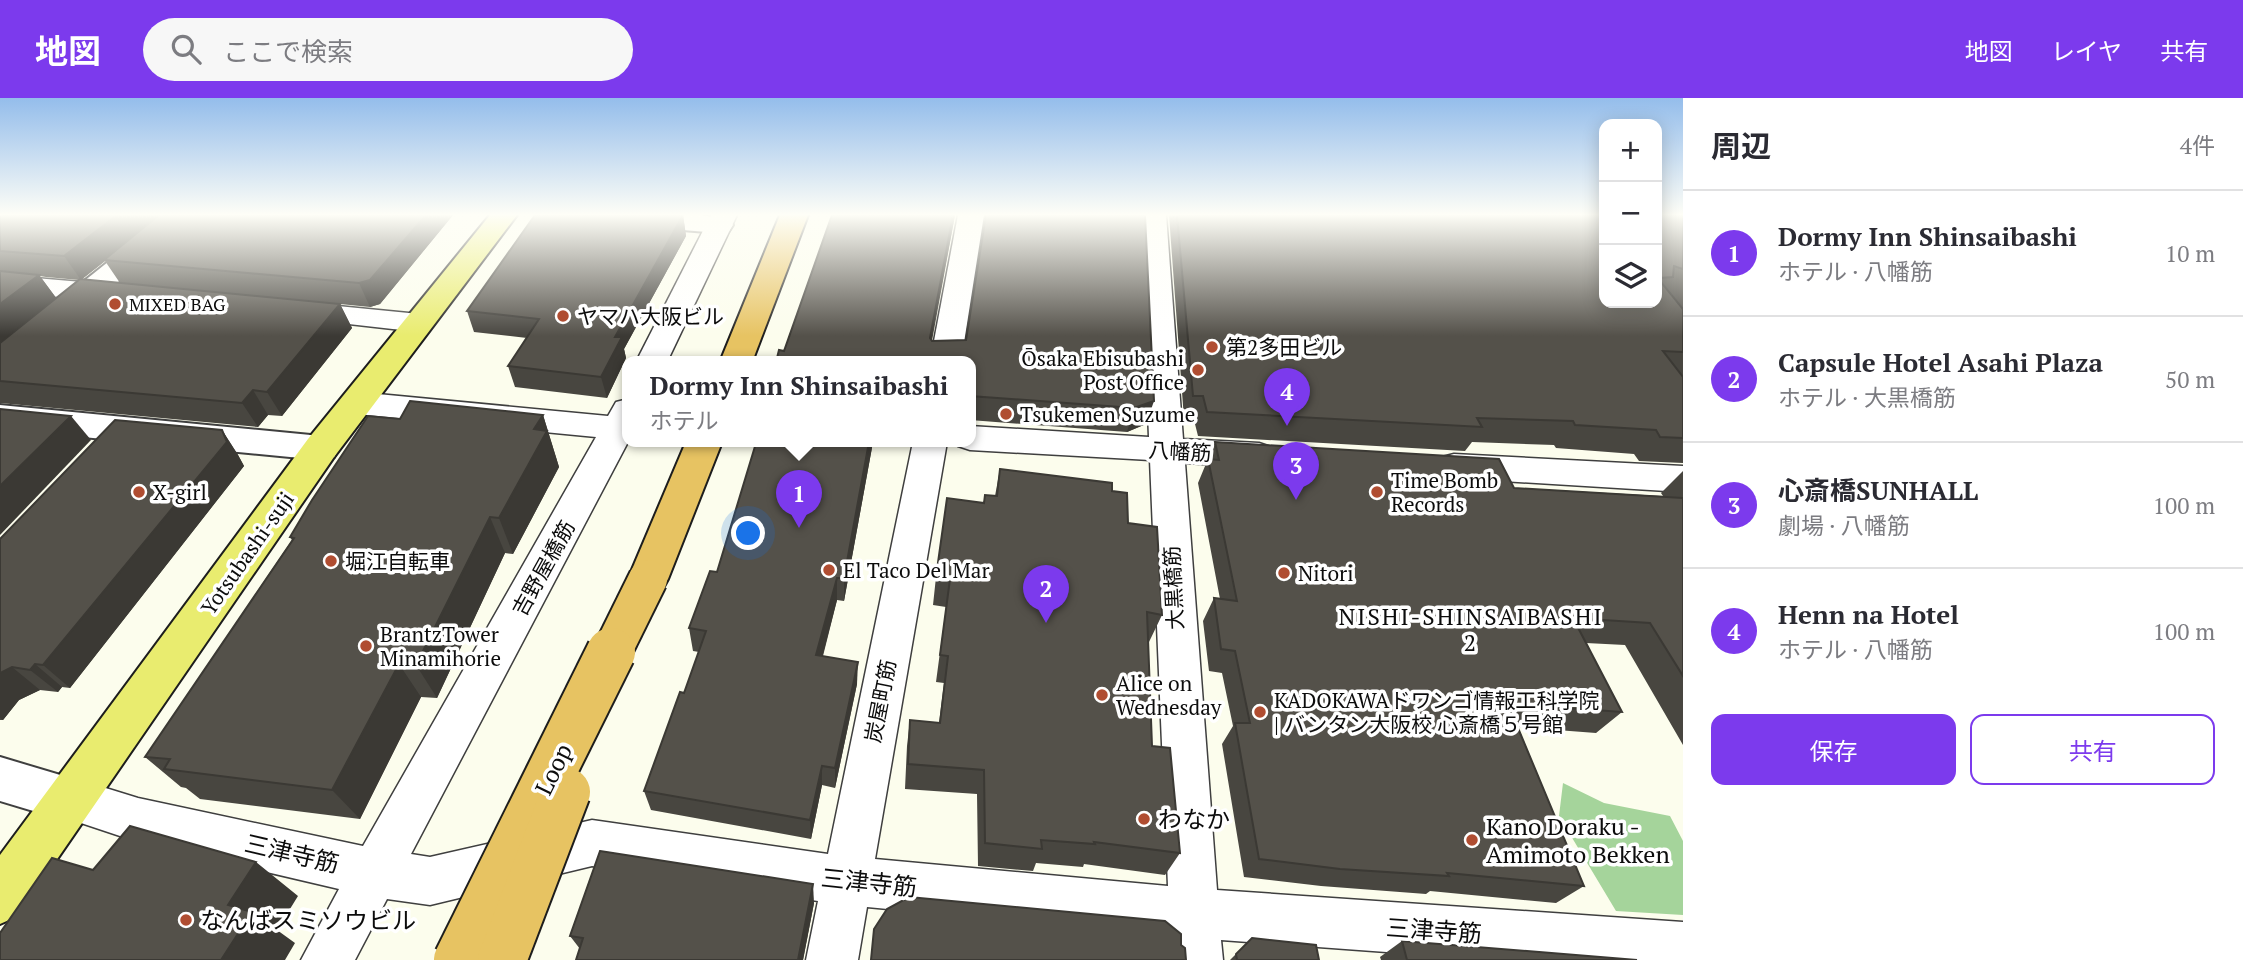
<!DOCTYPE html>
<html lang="ja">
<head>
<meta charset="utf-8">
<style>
	body { margin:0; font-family:"PT Serif","Noto Sans JP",serif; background:#f7f7f7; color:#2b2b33 }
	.controls { position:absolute; right:21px; top:21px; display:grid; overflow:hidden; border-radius:14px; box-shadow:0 4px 18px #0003 }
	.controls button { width:63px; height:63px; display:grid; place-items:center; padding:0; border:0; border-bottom:2px solid #e1e1e2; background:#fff; color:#2b2b33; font:35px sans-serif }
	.you { position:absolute; left:749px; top:436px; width:24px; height:24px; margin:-18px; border:5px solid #fff; border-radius:50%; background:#1a73e8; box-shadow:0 0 0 10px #1a73e833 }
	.badge { display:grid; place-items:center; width:46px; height:46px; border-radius:50%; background:#7c3aed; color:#fff; font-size:23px; font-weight:700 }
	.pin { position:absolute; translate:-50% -58px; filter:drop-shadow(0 2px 4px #0008) }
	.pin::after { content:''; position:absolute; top:37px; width:24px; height:21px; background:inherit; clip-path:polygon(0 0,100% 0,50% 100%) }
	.popup { position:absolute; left:622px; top:258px; width:354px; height:91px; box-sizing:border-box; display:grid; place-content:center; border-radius:14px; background:#fff; filter:drop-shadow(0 2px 5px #0005); font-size:23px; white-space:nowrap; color:#7c7c81 }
	.popup b { font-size:26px; color:#2b2b33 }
	.popup::after { content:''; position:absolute; left:50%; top:100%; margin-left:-14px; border:14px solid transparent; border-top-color:#fff }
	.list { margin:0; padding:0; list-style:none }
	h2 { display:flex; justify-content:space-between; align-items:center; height:91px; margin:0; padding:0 28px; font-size:30px }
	h2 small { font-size:23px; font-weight:400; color:#7c7c81 }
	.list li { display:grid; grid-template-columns:46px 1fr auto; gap:21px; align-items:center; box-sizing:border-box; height:126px; padding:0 28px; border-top:2px solid #e1e1e2 }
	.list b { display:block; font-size:26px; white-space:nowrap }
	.list p { margin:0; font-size:23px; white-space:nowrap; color:#7c7c81 }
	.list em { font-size:23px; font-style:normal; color:#7c7c81 }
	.actions { display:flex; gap:14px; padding:21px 28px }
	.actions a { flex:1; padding:16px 0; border:2px solid #7c3aed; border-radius:14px; text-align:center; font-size:24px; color:#7c3aed }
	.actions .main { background:#7c3aed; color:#fff }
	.icon { flex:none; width:38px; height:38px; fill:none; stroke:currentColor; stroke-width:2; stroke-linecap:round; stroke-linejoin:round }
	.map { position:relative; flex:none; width:1683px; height:862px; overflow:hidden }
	header { display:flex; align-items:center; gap:42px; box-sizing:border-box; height:98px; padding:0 35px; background:#7c3aed; color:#fff }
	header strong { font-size:33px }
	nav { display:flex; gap:38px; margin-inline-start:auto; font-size:24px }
	.search { width:490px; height:63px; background:#f7f7f7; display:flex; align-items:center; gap:18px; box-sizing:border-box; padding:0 24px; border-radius:38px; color:#7c7c81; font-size:26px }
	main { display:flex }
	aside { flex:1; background:#fff }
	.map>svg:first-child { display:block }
	.forest { fill:#a5d49b }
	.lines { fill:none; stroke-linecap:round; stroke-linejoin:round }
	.minor-casing { stroke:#3f3f3f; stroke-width:3 }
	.tertiary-casing { stroke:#3f3f3f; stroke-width:4 }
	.primary-casing { stroke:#1d1d1d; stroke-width:4 }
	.motorway-casing { stroke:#1d1d1d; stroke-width:4 }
	.minor { fill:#fff; fill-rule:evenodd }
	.tertiary { fill:#fff; fill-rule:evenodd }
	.primary { fill:#e9ec6f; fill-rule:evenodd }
	.motorway { fill:#e7c362; fill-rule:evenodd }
	.motorway-bridge-far1-casing { stroke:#1d1d1d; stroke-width:42; stroke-linecap:butt }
	.motorway-bridge-casing { stroke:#1d1d1d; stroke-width:52; stroke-linecap:butt }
	.motorway-bridge-far1 { stroke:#e7c362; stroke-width:38 }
	.motorway-bridge { stroke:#e7c362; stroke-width:48 }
	.wall { fill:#484640; fill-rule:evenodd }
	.shaded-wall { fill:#3b3934 }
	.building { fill:#54514a; stroke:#3b3934; stroke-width:2 }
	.poi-dot { fill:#b04d31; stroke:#fff; stroke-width:2.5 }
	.labels { text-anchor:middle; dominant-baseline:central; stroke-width:7; stroke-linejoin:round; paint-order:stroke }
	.far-poi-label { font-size:18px; fill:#0c0c0c; stroke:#fff; text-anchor:start }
	.poi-label { font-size:21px; fill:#0c0c0c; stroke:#fff; text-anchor:start }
	.street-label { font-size:21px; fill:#0c0c0c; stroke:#fff }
	.neighbourhood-label { font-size:23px; letter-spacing:2px; fill:#0c0c0c; stroke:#fff }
	.near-street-label { font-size:24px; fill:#0c0c0c; stroke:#fff }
	.near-poi-label { font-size:24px; fill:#0c0c0c; stroke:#fff; text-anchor:start }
</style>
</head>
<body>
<header>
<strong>地図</strong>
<div class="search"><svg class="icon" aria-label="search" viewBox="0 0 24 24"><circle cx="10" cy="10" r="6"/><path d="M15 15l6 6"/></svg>ここで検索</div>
<nav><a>地図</a><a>レイヤ</a><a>共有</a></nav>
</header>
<main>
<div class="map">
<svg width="1683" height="862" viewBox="0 0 1683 862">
	<rect width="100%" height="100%" fill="#fcfded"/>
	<path class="forest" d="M1563 685 1604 705 1670 718 1683 743V817L1616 813 1559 718Z"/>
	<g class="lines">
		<defs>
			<g id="minor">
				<path d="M711 117H737L667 264H636Z"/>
				<path d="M958 117H984L961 264H930Z"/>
				<path d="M1140 117H1166L1183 341 1259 345 1271 349 1276 357 1271 365 1259 369 1185 365 1217 792 1683 824V862H1496L1221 842 1223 862H1171L1170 838 867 809 858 862H806L818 803 592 768 430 807 387 801 355 862H301L339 791 138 744 54 716 47 701 54 686 70 679 138 700 363 748 596 339 357 316 346 313 341 305 346 297 357 294 608 318 616 304 628 301V344L411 756 430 759 592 722 828 756 913 344H947L875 761 1168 788 1150 362 970 352 958 348 956 344H970V328L1149 339Z"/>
				<path d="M0 177 117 187 127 190 131 196 127 202 117 205 0 193Z"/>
				<path d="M297 204 419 216 429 219 434 225 429 231 419 234 287 219 282 213 287 207Z"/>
				<path d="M1454 356 1683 368V394L1454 380 1442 377 1437 368 1442 359Z"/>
			</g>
			<g id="tertiary">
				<path d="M167 117H197L12 274 0 277V250Z"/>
				<path d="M584 117H700L729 121 733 127 729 133 719 135 597 125 587 123Z"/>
				<path d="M0 307 321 338 334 341 339 350 334 359 321 362 0 331Z"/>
				<path d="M0 659 87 685 94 701 87 717 70 724 0 703Z"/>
			</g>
			<path id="primary" d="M490 117H517L334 359 18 818 0 826V757L308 341Z"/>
			<g id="motorway">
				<path d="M780 117H808L752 264H720Z"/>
				<path d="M686 344H722L668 481 662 492 648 497 634 492 628 481Z"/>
			</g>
		</defs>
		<use href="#minor" class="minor-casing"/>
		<use href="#tertiary" class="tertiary-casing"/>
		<use href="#primary" class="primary-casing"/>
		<use href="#motorway" class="motorway-casing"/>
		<use href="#minor" class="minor"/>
		<use href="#tertiary" class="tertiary"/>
		<use href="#primary" class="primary"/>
		<use href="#motorway" class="motorway"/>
		<defs>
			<path id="motorway-bridge-far1" d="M611 556 648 481"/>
			<g id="motorway-bridge">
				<path d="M458 862 611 554"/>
				<path d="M502 862 566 694"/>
			</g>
		</defs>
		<use href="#motorway-bridge-far1" class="motorway-bridge-far1-casing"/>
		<use href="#motorway-bridge" class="motorway-bridge-casing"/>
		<use href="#motorway-bridge-far1" class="motorway-bridge-far1"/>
		<use href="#motorway-bridge" class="motorway-bridge"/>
	</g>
	<g class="wall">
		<path d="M0 117H453L380 206 370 209 340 206 352 230 282 318 268 317 258 329 0 305ZM105 163 120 185 82 181ZM40 178 46 179 79 182 56 200Z"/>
		<path d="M683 117 686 138 624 251 626 260 607 300 515 289 508 268 527 240 474 234 467 213Z"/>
		<path d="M955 117 932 243 966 242 1145 117 1146 326 1127 334 970 322V264L784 253Z"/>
		<path d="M1169 117H1683V365L1639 363 1634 356 1556 350 1554 347 1472 344 1465 353 1198 338 1194 322 1184 321Z"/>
		<path d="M543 317 559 369 513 456 505 455 437 600 421 599 360 721 200 701 186 690 181 689 145 659 292 442 290 439 400 321Z"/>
		<path d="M222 332 238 357 244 368 70 590 62 589 58 594 40 592 19 602 3 622H0V441Z"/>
		<path d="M775 344H873L844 503 837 502 823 558 857 586 835 690 822 687 811 741 651 712 644 693 684 595 699 554 693 553 689 530 717 474Z"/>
		<path d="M1215 344 1514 390 1663 398 1661 395 1683 373V647L1625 547 1586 545 1622 614 1596 635 1518 629 1584 788 1556 805 1430 793 1426 796 1321 788 1244 779 1222 646 1233 628 1222 575 1209 573 1203 523 1214 500 1220 501 1198 385Z"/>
		<path d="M1000 371 1112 393 1128 425 1162 517 1149 544H1148L1152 648 1180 755 1165 777 1084 766 1083 769 1036 765 1033 773 978 768 977 696 905 691 907 648 910 622 939 625 944 585 936 584 946 509 933 507 936 479 984 405 995 398Z"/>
		<path d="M814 805 803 862H576L580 851 570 838Z"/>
		<path d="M1252 840 1319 862H1230Z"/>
		<path d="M1402 843 1637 862H1381L1380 859Z"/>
	</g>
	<g class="shaded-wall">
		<path d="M117 117H162L104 162 105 163 81 182 64 158Z"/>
		<path d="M426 117H453L380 206 370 209 359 185Z"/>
		<path d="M683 117 686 138 624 251 626 260 607 300 601 279 615 239Z"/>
		<path d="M953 117H955L927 264 930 240Z"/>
		<path d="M39 177 57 201 0 247V206Z"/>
		<path d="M340 206 352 230 282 318 267 294Z"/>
		<path d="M253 292 268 317 258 329 242 305Z"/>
		<path d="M1154 303 1146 326 1127 334 1134 310Z"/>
		<path d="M543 317 559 369 513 456 499 420 534 331Z"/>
		<path d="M71 318 91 342 0 437V388Z"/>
		<path d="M222 332 238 357 244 368 70 590 43 567Z"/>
		<path d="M869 344H873L844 503V480Z"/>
		<path d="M490 419 505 455 437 600 416 567Z"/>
		<path d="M837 480V502L817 579 816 557Z"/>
		<path d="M858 564 857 586 835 690V670Z"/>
		<path d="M35 566 62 589 58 594 30 572Z"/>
		<path d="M399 566 421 599 360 721 332 692Z"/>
		<path d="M12 569 40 592 19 602 3 622 0 620V575Z"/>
		<path d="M822 668V687L811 741 810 722Z"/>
		<path d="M256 764 298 798 277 832 295 845 285 862H221L228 807Z"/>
		<path d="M813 786 814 805 803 862H798Z"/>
	</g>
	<g class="building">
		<path d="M0 117H117L64 158 0 153Z"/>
		<path d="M159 117H426L370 182 359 185 104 162Z"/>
		<path d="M535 117H683L615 239H622L601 279 508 268 539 221 467 213Z"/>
		<path d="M832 117H953L930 240 932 243 966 242 986 117H1145L1154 303 1134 310 970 298V264H776L779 252 784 253Z"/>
		<path d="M1177 117H1604V205H1657V117H1683V171L1674 168 1673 179 1660 180V183L1683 211V254L1663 253 1683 279V340L1660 339 1656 332 1575 327 1573 323 1477 320 1482 329 1207 314 1203 298H1193Z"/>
		<path d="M0 173 39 177 0 206Z"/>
		<path d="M80 181 340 206 267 294 253 292 242 305 0 283V245Z"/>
		<path d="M410 303 543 317 534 331 547 333 499 420 490 419 416 567 399 566 332 692 164 671 170 661 145 659 294 440 290 439 312 402 368 318 400 321Z"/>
		<path d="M0 311 71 318 0 388Z"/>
		<path d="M115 322 222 332 227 344 43 567 35 566 30 572 12 569 0 575V441Z"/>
		<path d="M775 344H869L844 480H837L816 557 858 564 835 670 822 668 810 722 644 693 680 594 684 595 706 533 689 530 710 473 717 474 756 345 774 347Z"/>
		<path d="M1215 344 1499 361 1514 390 1683 400V578L1650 525 1573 520 1622 614 1508 606 1584 788 1447 775 1449 778 1340 771 1259 761 1235 625H1250L1235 553 1221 551 1214 500 1237 503 1208 361 1219 362Z"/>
		<path d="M1000 371 1112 385V393L1127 395 1128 425 1157 429 1162 517 1147 514 1152 648 1170 650 1180 755 1094 744 1095 746 1041 742 1042 751 985 745 984 672 908 666 910 622 940 625 948 558 940 557 950 481 936 479 947 400 984 405 985 397 997 398Z"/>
		<path d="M130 728 256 764 228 807 252 814 221 862H0V835L52 760 93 772Z"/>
		<path d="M600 753 813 786 798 862H576L583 840 570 838Z"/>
		<path d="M909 799 1165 823 1181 836V847L1185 850 1186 862H871L874 831 887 811Z"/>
		<path d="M1252 840 1316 847 1319 862H1237L1236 856Z"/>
		<path d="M1402 843 1637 862H1407Z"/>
	</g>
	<linearGradient id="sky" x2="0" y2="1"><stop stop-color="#94bdeb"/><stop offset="0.49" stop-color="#fefef7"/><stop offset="1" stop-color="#fefef7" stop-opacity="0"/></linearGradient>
	<rect width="1683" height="238" fill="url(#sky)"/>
	<g class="poi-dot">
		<circle cx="115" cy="206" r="7"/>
		<circle cx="563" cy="218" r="7"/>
		<circle cx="1212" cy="249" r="7"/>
		<circle cx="1198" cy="272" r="7"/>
		<circle cx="1006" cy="316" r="7"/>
		<circle cx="139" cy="394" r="7"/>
		<circle cx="1377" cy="394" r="7"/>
		<circle cx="331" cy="463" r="7"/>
		<circle cx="829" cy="472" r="7"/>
		<circle cx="1284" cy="475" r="7"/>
		<circle cx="366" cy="548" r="7"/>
		<circle cx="1102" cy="597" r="7"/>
		<circle cx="1260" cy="614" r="7"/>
		<circle cx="1144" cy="721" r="7"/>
		<circle cx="1472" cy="742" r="7"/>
		<circle cx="186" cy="822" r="7"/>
	</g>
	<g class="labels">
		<g class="far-poi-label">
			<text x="129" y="206">MIXED BAG</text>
		</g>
		<g class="poi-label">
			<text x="577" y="218">ヤマハ大阪ビル</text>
			<text x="1226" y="249">第2多田ビル</text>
			<text x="1184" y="260" text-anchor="end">Ōsaka Ebisubashi<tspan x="1184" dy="24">Post Office</tspan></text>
			<text x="1020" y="316">Tsukemen Suzume</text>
			<text x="1391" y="382">Time Bomb<tspan x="1391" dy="24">Records</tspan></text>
			<text x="153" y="394">X-girl</text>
			<text x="345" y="463">堀江自転車</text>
			<text x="843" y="472">El Taco Del Mar</text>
			<text x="1298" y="475">Nitori</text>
			<text x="380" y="536">BrantzTower<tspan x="380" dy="24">Minamihorie</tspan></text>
			<text x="1116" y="585">Alice on<tspan x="1116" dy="24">Wednesday</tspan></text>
			<text x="1274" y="602">KADOKAWAドワンゴ情報工科学院<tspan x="1274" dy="24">| バンタン大阪校 心斎橋５号館</tspan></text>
		</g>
		<g class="street-label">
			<text transform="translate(1180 353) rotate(3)">八幡筋</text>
			<text transform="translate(247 455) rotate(-55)">Yotsubashi-suji</text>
			<text transform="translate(543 470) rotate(-61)">吉野屋橋筋</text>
			<text transform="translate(1173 490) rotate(-93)">大黒橋筋</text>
			<text transform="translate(880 603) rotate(-79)">炭屋町筋</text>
		</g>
		<g class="neighbourhood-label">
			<text x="1471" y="518">NISHI-SHINSAIBASHI<tspan x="1471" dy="26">2</tspan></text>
		</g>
		<g class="near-street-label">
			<text transform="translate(553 671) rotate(-64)">Loop</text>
			<text transform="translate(292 755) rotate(13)">三津寺筋</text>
			<text transform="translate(869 784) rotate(6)">三津寺筋</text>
			<text transform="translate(1434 832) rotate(4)">三津寺筋</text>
		</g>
		<g class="near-poi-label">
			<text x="1158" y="721">わなか</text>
			<text x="1486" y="728">Kano Doraku -<tspan x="1486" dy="28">Amimoto Bekken</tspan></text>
			<text x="200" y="822">なんばスミソウビル</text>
		</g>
	</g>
</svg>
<div class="controls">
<button>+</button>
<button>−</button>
<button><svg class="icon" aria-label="layers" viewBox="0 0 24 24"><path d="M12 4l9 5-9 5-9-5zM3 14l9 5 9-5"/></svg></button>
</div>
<div class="you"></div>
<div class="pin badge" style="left:799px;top:430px">1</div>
<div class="popup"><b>Dormy Inn Shinsaibashi</b>ホテル</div>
<div class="pin badge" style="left:1046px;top:525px">2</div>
<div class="pin badge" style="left:1296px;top:402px">3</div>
<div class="pin badge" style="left:1287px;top:328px">4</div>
</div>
<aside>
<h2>周辺<small>4件</small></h2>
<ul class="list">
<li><span class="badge">1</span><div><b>Dormy Inn Shinsaibashi</b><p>ホテル · 八幡筋</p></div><em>10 m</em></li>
<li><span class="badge">2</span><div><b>Capsule Hotel Asahi Plaza</b><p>ホテル · 大黒橋筋</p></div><em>50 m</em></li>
<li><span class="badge">3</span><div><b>心斎橋SUNHALL</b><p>劇場 · 八幡筋</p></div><em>100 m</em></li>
<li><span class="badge">4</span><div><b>Henn na Hotel</b><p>ホテル · 八幡筋</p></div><em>100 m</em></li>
</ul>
<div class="actions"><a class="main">保存</a><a>共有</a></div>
</aside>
</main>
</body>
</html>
